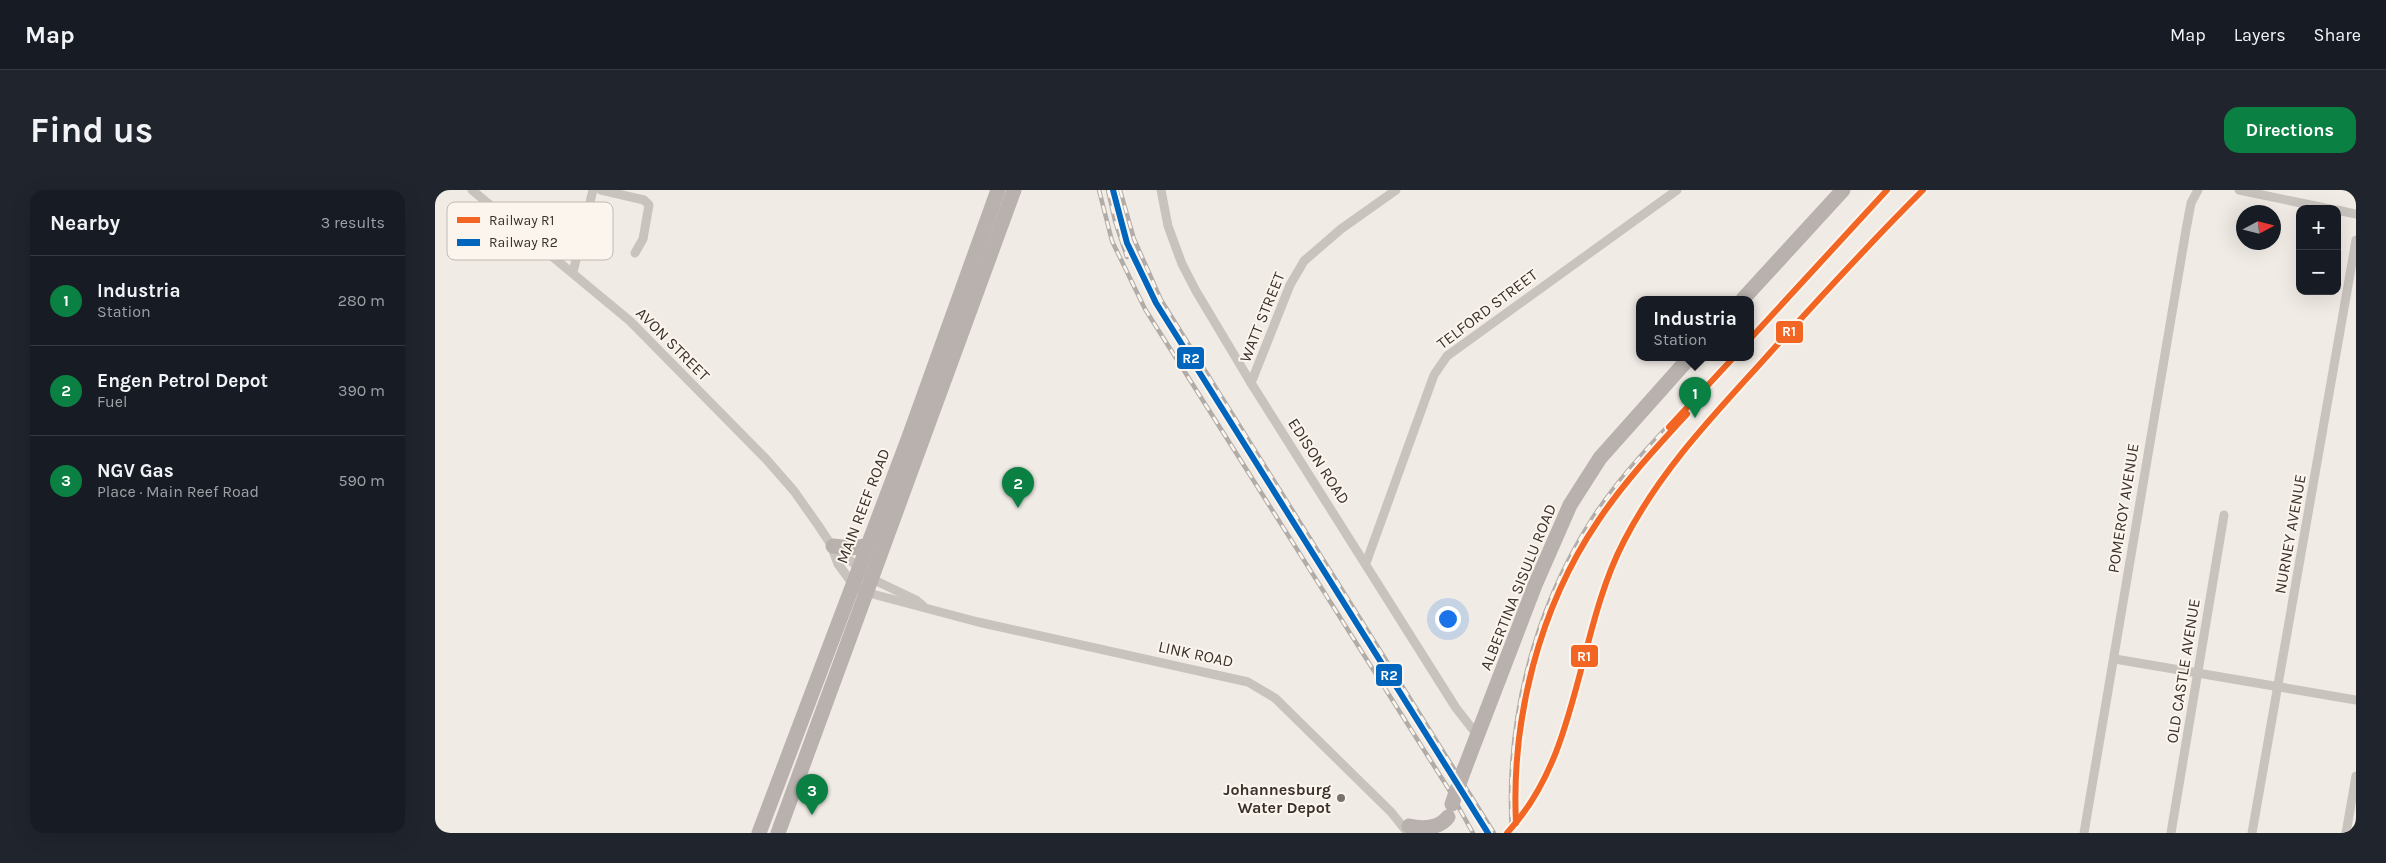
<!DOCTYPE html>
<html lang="en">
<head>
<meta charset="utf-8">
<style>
	body { margin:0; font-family:Karla,sans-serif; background:#20242c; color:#f1f3f6 }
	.controls { position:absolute; right:15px; top:15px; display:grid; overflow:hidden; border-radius:10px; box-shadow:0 5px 20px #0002 }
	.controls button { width:45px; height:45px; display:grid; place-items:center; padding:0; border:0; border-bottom:1px solid #363941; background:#171b24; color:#f1f3f6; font:25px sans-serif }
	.compass { position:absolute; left:1801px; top:15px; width:45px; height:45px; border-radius:50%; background:#171b24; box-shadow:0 5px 20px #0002; rotate:83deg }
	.you { position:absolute; left:1012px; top:428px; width:18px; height:18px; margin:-12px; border:4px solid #fff; border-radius:50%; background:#1a73e8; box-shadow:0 0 0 8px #1a73e833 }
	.badge { display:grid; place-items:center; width:32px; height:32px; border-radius:50%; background:#0b8043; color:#fff; font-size:16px; font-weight:700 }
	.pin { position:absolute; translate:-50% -41px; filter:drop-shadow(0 1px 2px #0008) }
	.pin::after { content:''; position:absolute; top:26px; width:18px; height:15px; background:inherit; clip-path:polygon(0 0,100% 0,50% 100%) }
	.popup { position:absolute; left:1201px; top:106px; width:118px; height:65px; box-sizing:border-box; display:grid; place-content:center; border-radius:10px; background:#171b24; filter:drop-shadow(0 1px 4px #0005); font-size:16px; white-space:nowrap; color:#9ea1a6 }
	.popup b { font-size:19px; color:#f1f3f6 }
	.popup::after { content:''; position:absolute; left:50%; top:100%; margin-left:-10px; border:10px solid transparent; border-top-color:#171b24 }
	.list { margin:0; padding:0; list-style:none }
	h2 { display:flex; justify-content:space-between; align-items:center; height:65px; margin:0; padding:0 20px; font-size:21px }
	h2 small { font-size:16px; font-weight:400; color:#9ea1a6 }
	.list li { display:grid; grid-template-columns:32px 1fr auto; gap:15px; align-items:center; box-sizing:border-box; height:90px; padding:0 20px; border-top:1px solid #363941 }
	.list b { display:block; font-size:19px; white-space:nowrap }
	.list p { margin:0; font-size:16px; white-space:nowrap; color:#9ea1a6 }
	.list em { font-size:16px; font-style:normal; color:#9ea1a6 }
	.map { position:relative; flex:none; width:1921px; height:643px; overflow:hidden; border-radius:15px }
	header { display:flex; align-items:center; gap:30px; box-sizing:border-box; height:70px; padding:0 25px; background:#171b24; border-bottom:1px solid #363941 }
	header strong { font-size:24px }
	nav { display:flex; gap:28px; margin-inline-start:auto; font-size:18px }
	.intro { display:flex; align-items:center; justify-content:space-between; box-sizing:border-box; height:120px; padding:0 30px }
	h1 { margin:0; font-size:35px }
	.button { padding:12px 22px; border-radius:15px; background:#0b8043; color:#fff; font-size:18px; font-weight:700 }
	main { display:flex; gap:30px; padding:0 30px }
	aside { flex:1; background:#171b24; border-radius:15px; box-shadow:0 5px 20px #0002 }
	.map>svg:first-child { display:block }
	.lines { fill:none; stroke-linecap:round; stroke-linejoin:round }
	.street { stroke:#c9c3be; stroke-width:9 }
	.primary { stroke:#b8b1ad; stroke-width:15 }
	.rail-casing { stroke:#b1aca8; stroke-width:4.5 }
	.rail { stroke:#fbf5ee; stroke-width:2.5; stroke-dasharray:8; stroke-linecap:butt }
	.primary-bridge { stroke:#b8b1ad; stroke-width:15 }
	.rail-1-casing { stroke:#fbf5ee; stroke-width:10 }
	.rail-2-casing { stroke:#fbf5ee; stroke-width:10 }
	.rail-1 { stroke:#f26522; stroke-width:6 }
	.rail-2 { stroke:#0065bd; stroke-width:6 }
	.poi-dot { fill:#7a716c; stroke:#fbf5ee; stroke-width:2 }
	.labels { text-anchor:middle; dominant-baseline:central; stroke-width:4; stroke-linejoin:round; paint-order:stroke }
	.street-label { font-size:16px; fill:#3b302b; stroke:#fbf5ee }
	.poi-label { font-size:16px; font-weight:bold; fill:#3b302b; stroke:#fbf5ee; text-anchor:end }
	.key { fill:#fbf5ee; stroke:#c1bab4; stroke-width:1 }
	.key-label { font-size:14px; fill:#3b302b }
	.line-badge { stroke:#fbf5ee; stroke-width:2 }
	.badge-label { font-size:14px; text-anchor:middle; font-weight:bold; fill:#fff }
</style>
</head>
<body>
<header>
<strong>Map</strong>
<nav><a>Map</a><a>Layers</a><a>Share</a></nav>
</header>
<div class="intro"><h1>Find us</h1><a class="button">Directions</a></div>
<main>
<aside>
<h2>Nearby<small>3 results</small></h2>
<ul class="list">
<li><span class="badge">1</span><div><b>Industria</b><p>Station</p></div><em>280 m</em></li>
<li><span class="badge">2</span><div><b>Engen Petrol Depot</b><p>Fuel</p></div><em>390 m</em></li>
<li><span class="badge">3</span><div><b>NGV Gas</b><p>Place · Main Reef Road</p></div><em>590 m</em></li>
</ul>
</aside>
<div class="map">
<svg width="1921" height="643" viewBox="0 0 1921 643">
	<rect width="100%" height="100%" fill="#f0ebe5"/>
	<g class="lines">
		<g class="street">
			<path d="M37 0 195 131 331 269 359 301 383 335 395 353 403 374 417 393 430 402 543 432 813 492 840 508 956 622 973 643"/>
			<path d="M166 0 209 10 214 15 208 49 200 63"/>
			<path d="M726 0 733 36 747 74 761 101 816 193 1021 518 1043 546"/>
			<path d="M1804 0 1895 19"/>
			<path d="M1902 20 1921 24"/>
			<path d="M138 82 158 0"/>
			<path d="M816 193 855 95 869 71 906 39 961 0"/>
			<path d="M400 357 435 388 481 410 488 416"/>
			<path d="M931 373 999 185 1012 166 1242 0"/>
			<path d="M1680 469 1921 510"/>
			<path d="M1649 643 1751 40 1756 13 1763 0"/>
			<path d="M1736 643 1789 325"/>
			<path d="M1817 643 1921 50"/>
			<path d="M1911 643 1921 586"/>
		</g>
		<g class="primary">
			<path d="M1308 109 1408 0"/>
			<path d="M398 356 416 358 431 356"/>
			<path d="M1029 580 1100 395 1135 315 1165 268 1255 167"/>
			<path d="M974 636C987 639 1004 639 1013 627"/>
			<path d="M324 643 474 247 563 0"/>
			<path d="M343 643 579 0"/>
		</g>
		<defs>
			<g id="rail">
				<path d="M664 0 677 51 710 119 1013 598 1038 643"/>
				<path d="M673 0 680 31 692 67"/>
				<path d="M685 0 699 49 726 110 1059 643"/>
				<path d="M1315 149 1452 0"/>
				<path d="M1086 626C1141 542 1145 441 1188 352 1221 285 1272 232 1322 177 1376 117 1431 58 1488 0"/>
				<path d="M1077 643C1070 533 1098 422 1157 329 1196 269 1251 219 1299 167"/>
			</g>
		</defs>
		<use href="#rail" class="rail-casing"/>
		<use href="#rail" class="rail"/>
		<path class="primary-bridge" d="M1017 614 1029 580"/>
		<defs>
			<g id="rail-1">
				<path d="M1315 149 1452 0"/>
				<path d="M1234 237 1299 167"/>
				<path d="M1081 633C1076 529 1104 418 1163 331 1189 292 1221 258 1252 224"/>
				<path d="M1072 643C1146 564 1141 443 1189 351 1224 283 1274 230 1325 174 1378 115 1432 56 1488 0"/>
			</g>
			<path id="rail-2" d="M678 0 692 53 721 113 1053 643"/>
		</defs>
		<use href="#rail-1" class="rail-1-casing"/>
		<use href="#rail-2" class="rail-2-casing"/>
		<use href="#rail-1" class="rail-1"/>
		<use href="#rail-2" class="rail-2"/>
	</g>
	<circle class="poi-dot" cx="906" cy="608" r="5"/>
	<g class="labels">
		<g class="street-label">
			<text transform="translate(1052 119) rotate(-37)">TELFORD STREET</text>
			<text transform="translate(827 127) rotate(-68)">WATT STREET</text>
			<text transform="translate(238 154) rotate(45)">AVON STREET</text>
			<text transform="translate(884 271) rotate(57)">EDISON ROAD</text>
			<text transform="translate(428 316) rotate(-69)">MAIN REEF ROAD</text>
			<text transform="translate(1688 318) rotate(-81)">POMEROY AVENUE</text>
			<text transform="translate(1855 344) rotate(-80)">NURNEY AVENUE</text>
			<text transform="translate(1083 397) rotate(-68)">ALBERTINA SISULU ROAD</text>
			<text transform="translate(761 464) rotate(12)">LINK ROAD</text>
			<text transform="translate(1748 481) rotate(-81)">OLD CASTLE AVENUE</text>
		</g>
		<g class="poi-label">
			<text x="896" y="599">Johannesburg<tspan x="896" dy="18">Water Depot</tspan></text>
		</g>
	</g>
	<rect x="12" y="12" width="166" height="58" rx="8" class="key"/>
	<rect x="22" y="27" width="23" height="6" fill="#f26522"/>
	<rect x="22" y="49" width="23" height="7" fill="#0065bd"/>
	<g class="key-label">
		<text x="54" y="35">Railway R1</text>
		<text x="54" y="57">Railway R2</text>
	</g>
	<g class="line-badge">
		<rect x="1340" y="130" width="29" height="24" rx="5" fill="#f26522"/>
		<rect x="741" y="156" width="29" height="24" rx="5" fill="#0065bd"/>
		<rect x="1135" y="454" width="29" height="24" rx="5" fill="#f26522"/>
		<rect x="940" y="473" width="28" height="24" rx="5" fill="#0065bd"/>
	</g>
	<g class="badge-label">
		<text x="1354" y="146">R1</text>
		<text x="756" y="173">R2</text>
		<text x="1149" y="471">R1</text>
		<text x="954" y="490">R2</text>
	</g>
</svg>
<div class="controls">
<button>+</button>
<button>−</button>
</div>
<svg class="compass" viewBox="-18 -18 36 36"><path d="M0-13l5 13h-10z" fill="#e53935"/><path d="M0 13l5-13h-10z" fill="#9ea1a6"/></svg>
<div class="you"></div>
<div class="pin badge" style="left:1260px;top:228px">1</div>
<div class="popup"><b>Industria</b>Station</div>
<div class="pin badge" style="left:583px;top:318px">2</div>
<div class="pin badge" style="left:377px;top:625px">3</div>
</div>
</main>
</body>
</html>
